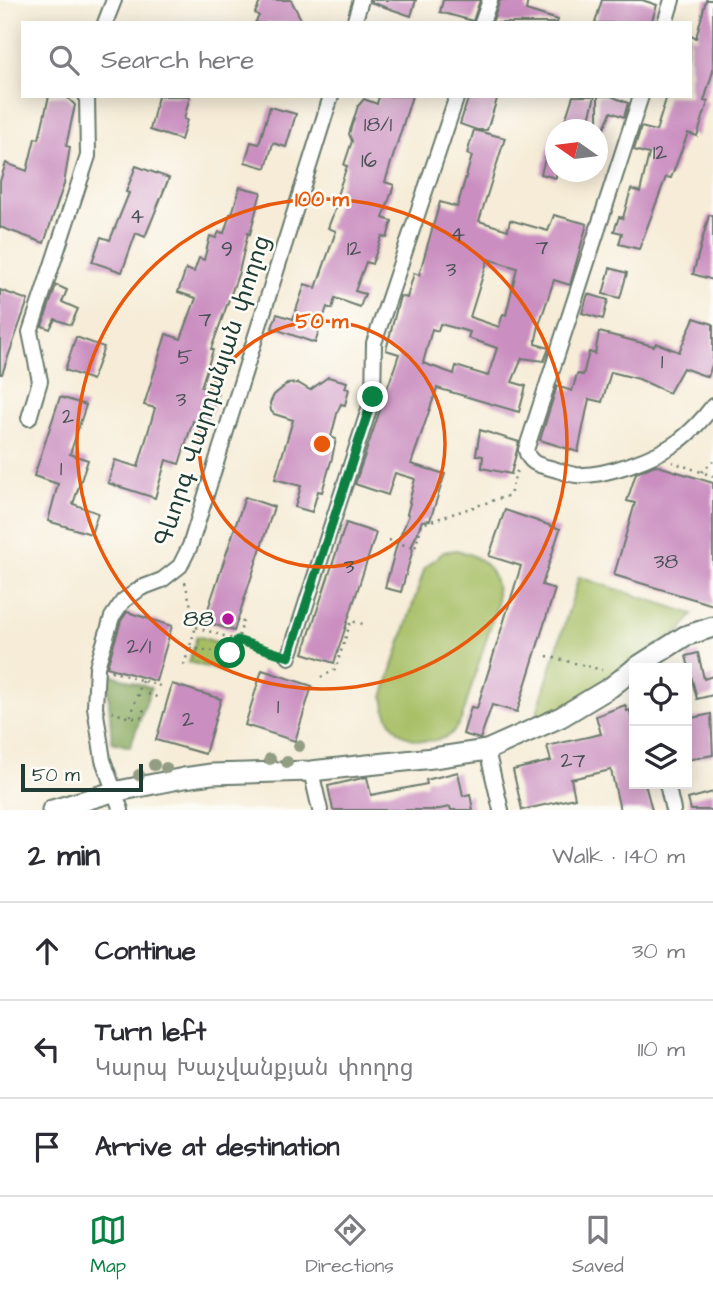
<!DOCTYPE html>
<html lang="en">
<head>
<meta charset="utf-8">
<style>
	body { margin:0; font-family:"Architects Daughter","Noto Sans Armenian",sans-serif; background:#f7f7f7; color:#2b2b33 }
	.controls { position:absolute; right:21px; bottom:21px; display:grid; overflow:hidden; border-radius:0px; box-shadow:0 4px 18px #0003 }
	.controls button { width:63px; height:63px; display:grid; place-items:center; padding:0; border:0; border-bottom:2px solid #e1e1e2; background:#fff; color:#2b2b33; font:35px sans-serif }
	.compass { position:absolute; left:545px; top:119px; width:63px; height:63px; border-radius:50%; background:#fff; box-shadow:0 4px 18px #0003; rotate:284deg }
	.scale { position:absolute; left:21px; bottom:18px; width:122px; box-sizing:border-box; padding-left:7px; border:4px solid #1f3d34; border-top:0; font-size:19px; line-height:24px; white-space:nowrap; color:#1f3d34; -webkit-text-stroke:5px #fdfcf7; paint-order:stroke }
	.stop { position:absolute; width:21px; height:21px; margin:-16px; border:5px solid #0b8043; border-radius:50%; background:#fff }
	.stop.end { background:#0b8043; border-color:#fff; box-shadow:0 2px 7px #0008 }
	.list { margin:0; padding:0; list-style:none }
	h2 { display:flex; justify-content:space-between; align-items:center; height:91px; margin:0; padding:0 28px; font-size:30px }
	h2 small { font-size:23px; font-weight:400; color:#7c7c81 }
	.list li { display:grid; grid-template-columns:46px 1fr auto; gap:21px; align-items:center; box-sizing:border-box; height:98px; padding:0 28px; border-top:2px solid #e1e1e2 }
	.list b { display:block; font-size:26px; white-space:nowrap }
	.list p { margin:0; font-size:23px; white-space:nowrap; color:#7c7c81 }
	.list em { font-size:23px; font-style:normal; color:#7c7c81 }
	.icon { flex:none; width:38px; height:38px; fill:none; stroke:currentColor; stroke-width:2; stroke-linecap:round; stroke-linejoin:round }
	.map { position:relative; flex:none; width:713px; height:810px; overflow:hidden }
	.search { position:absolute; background:#fff; box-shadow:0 4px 18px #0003; left:21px; right:21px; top:21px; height:77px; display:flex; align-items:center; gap:18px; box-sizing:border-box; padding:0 24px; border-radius:0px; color:#7c7c81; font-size:26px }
	.sheet { height:385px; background:#fff }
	nav { display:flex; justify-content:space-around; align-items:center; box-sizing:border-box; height:98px; border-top:2px solid #e1e1e2; background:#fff; font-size:19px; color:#7c7c81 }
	nav a { display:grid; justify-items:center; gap:4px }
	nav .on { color:#0b8043 }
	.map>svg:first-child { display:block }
	.green { fill:#a6be63; stroke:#627e4c; stroke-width:2 }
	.forest { fill:#84a559; stroke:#527146; stroke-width:2 }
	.building { fill:#ca8ec0; fill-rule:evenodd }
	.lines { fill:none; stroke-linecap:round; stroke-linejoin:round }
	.street-casing { stroke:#6a7a6d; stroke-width:18 }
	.secondary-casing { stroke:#6a7a6d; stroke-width:23 }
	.path { stroke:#6a7a6d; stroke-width:2.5; stroke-dasharray:2 5; stroke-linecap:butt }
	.street { stroke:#fff; stroke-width:14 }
	.secondary { stroke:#fff; stroke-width:19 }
	.tree { fill:#929d84 }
	.route { stroke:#0b8043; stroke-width:9 }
	.ring { fill:none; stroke:#e8590c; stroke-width:3.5 }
	.poi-dot { fill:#b5179e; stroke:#fdfcf7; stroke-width:2.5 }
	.labels { text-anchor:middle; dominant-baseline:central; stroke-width:5; stroke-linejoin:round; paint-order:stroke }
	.number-label { font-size:21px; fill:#4a5157 }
	.street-label { font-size:24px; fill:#1f3d34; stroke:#fdfcf7 }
	.poi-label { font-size:24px; fill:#1f3d34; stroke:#fdfcf7; text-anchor:end }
	.centre { fill:#e8590c; stroke:#fdfcf7; stroke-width:3.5 }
	.ring-label { font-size:21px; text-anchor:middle; font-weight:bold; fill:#e8590c; stroke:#fdfcf7; stroke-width:5; stroke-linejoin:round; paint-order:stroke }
</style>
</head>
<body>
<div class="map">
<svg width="713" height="810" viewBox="0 0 713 810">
	<rect width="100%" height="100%" fill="#fdfcf7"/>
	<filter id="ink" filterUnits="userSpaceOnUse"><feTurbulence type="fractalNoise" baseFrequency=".0143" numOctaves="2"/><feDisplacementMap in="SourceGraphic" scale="14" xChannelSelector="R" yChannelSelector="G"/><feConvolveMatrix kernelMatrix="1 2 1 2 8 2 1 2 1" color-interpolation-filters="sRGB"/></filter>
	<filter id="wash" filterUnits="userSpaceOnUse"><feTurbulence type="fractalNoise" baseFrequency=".00686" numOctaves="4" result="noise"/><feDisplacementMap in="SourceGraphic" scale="28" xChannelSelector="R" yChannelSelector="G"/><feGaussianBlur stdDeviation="1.57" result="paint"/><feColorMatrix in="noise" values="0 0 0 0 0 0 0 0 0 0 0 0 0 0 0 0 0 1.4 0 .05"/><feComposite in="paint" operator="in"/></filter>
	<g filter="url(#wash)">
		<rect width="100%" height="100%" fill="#f6ecd7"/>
		<g class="green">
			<path d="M456 550C488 558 499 573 497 605L461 720C458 725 455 730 451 734 443 740 433 741 424 741 398 739 386 722 383 697L425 567 444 552Z"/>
			<path d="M579 577 693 614 681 631 638 656 561 711 535 719Z"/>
			<path d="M197 636 232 647 224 672 189 662Z"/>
		</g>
		<path class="forest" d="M107 673 151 688 130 747 112 742Z"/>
		<g id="blocks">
			<g class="building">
				<path d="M261 0H291L303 23H255L259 16 255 13Z"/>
				<path d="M370 0H416L411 16 370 2Z"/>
				<path d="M443 0H480L473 21 440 12Z"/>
				<path d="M500 0H528L526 10 558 20 557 23H492Z"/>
				<path d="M602 0H642L657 5 651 23H595Z"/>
				<path d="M706 0H713V71L704 101 708 102 697 136 688 133 671 178 666 177 639 249 619 244 622 233 614 231 619 217 623 218 631 189 640 192 649 154 634 150 641 127 656 131 667 96H690V36L696 38Z"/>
				<path d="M49 96H66L75 105 66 146 70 147 64 184 44 243 0 227V181L6 163 27 171 35 138 39 139Z"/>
				<path d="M158 96H190L184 119 187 120 181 140 150 130Z"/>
				<path d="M379 96H412L385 182 394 185 383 218 392 221 387 238 382 236 372 264 366 262 355 291 365 294 360 307 335 298 332 309 327 307 315 343 272 328 277 314 293 319 305 284 316 288 336 231 328 228 339 199 336 198 347 166 344 165 352 141 349 134 358 106 364 99 377 104Z"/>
				<path d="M469 96H498L487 130H477L460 124Z"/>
				<path d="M573 96H595L586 130H562Z"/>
				<path d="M598 96H611L628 103 624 117 611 112 598 142Z"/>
				<path d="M270 107 296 114 286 147 273 143 266 168 245 162 251 142 259 144Z"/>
				<path d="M474 130 505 138 479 221 508 230 510 220 548 231 554 215 587 224 570 285 554 280 539 325 535 344 549 348 544 361 522 358 512 382 526 386 519 412 437 388 411 464 445 474 430 520 422 521 411 548 413 549 401 592 385 588 397 544 409 515 407 514 410 503 409 502 415 479 395 473 388 495 355 484 399 354 386 350 400 296 407 298 414 273 419 275 440 202 457 207 472 156 467 154ZM488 259 517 268 506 315 503 314 499 327 470 317ZM440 324 470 332 468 338 497 348 488 376 456 366 454 374 423 363 432 329 438 331Z"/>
				<path d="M551 135 556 136V178L541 174Z"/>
				<path d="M136 166 169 178 145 237 136 233 122 272 92 262 101 237 110 240 129 193 126 192Z"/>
				<path d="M240 187 261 192 250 234 248 233 239 272 211 349 213 350 201 387 218 393 207 426 193 421 179 464 166 460 155 498 108 483 115 460 138 467 155 408 144 405 166 334 181 339 196 298 178 292 186 269 194 272 199 258 204 260 210 236 216 238 219 232 224 233 230 214H232Z"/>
				<path d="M709 215H713V280L693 274Z"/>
				<path d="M610 268 627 273 620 298 603 294Z"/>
				<path d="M56 285 67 290 62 302 78 309 71 325 55 319 50 329 42 326Z"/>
				<path d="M0 290 28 300 2 374H0Z"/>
				<path d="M588 294 608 300 603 319 582 313Z"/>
				<path d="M694 318 713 324V362L708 377 683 368 669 393 639 379 611 372 602 402 589 399 578 452 540 440 557 386 572 391 577 374 583 375 589 352 595 354 599 332 654 346 656 343 679 352Z"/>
				<path d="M76 337 104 347 92 380 65 370Z"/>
				<path d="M328 377 347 382 345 388 349 389 345 405 341 404 338 410 331 437 336 439 332 458 322 492 318 491 312 512 295 507 301 486 275 479 293 420 274 414 271 411 270 403 274 395 287 384 298 383 310 390Z"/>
				<path d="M60 397 86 405 70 454 88 460 73 504 98 513 91 534 48 521 58 484 34 476Z"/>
				<path d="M480 430 519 442 511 474 482 468 483 456 476 455Z"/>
				<path d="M655 465 713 483V605L614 575 635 503 627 501 636 473Z"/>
				<path d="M245 497 274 507 234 631 204 621Z"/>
				<path d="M505 510 560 529 542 585 555 589 517 712 492 705 480 739 463 734 471 707 477 708 521 566 489 556Z"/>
				<path d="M346 523 376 533 334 663 303 653Z"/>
				<path d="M127 612 172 626 156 681 107 667 121 621Z"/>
				<path d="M698 653 704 679 713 676V695L697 699 686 656Z"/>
				<path d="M262 670 312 686 295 741 245 725Z"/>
				<path d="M172 684 221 699 205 754 156 740Z"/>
				<path d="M625 705 627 711 630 710 634 732V784H645L652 810H620L611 770 571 779 575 798 522 810 513 770 551 761 547 746 601 734 596 716Z"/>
				<path d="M711 714 713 755 687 760V719Z"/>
				<path d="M458 772 463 796 470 794 473 810H451L450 807 435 810H333L328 786 367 777 371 795 427 784 426 780Z"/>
				<path d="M713 792V810H691L688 799Z"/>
			</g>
		</g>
	</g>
	<g filter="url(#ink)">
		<use href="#blocks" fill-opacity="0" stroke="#6a7a6d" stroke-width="2"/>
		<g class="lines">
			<defs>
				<g id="street">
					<path d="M105 23 114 0"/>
					<path d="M354 23 361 0"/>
					<path d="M482 23 490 0"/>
					<path d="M665 23 672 0"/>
					<path d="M641 96 526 450C529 463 538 465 550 468 558 470 568 474 576 475 605 477 655 458 679 441 692 431 703 419 713 406"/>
					<path d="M29 418 40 381 30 332 88 156 87 96"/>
					<path d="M289 657 373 397 374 343 457 96"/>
					<path d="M487 750 501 810"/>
					<path d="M311 771 320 810"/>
					<path d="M667 784 673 810"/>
					<path d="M121 810 103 760 95 707 97 667 112 617 123 601 141 588 162 580 180 566 190 546 331 96"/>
				</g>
				<g id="secondary">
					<path d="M635 668 685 636 713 627"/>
					<path d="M52 810 113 792 184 778 211 774 311 771 433 758 487 750 561 717 611 687 634 669"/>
				</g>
			</defs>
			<use href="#street" class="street-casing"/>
			<use href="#secondary" class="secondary-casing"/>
			<g class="path">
				<path d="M672 462 713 476"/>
				<path d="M702 472 713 461"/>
				<path d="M389 540 415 548 422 524 510 495 516 473 519 468"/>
				<path d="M196 627 276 653"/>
				<path d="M190 648 234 654 243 622 237 621"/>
				<path d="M547 656 602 670"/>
				<path d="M184 665 196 627 185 582"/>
				<path d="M111 671 160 686"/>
				<path d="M321 677 335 670 351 621 363 624"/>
				<path d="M142 681 130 718 141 717 144 709"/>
				<path d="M148 694 157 697"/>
				<path d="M138 696 144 693"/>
				<path d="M112 712 130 718"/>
			</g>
			<use href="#street" class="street"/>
			<use href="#secondary" class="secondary"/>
		</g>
		<g class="tree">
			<circle cx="299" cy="746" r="6"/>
			<circle cx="270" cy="759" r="6"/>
			<circle cx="287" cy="762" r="6"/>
			<circle cx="154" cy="765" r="6"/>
			<circle cx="166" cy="768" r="6"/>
			<circle cx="139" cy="775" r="6"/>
		</g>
	</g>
	<g class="lines" filter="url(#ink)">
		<path class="route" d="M230 653 234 654 237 640 289 657 373 397"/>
	</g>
	<g class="ring">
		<circle cx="322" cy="444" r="123"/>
		<circle cx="322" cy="444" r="245"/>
	</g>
	<circle class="poi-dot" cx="228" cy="619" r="7"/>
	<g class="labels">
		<g class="number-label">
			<text x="378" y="124">18/1</text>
			<text x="660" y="152">12</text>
			<text x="369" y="160">16</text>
			<text x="137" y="216">4</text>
			<text x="458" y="234">4</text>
			<text x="542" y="247">7</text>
			<text x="354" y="248">12</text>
			<text x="227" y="249">9</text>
			<text x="451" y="269">3</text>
			<text x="205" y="319">7</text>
			<text x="185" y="357">5</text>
			<text x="662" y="361">1</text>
			<text x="181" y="399">3</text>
			<text x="68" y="416">2</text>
			<text x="61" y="468">1</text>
			<text x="666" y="561">38</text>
			<text x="349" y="566">3</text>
			<text x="139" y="646">2/1</text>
			<text x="278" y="706">1</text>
			<text x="188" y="719">2</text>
			<text x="573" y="760">27</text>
		</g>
		<g class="street-label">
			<text transform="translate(213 391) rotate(-72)">Գևորգ Վարդանյան փողոց</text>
		</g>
		<g class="poi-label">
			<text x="214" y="619">88</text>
		</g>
	</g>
	<circle cx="322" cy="444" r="10" class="centre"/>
	<g class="ring-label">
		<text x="322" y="206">100 m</text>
		<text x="322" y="328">50 m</text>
	</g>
</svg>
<div class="controls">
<button><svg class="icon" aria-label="locate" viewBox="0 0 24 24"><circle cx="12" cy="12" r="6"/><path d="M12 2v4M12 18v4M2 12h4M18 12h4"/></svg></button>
<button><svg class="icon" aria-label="layers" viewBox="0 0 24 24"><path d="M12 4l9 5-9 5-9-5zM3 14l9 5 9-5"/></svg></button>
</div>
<svg class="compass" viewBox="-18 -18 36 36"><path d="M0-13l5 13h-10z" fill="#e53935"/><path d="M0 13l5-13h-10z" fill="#7c7c81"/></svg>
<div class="scale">50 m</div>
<div class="stop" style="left:230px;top:653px"></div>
<div class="stop end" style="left:373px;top:397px"></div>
<div class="search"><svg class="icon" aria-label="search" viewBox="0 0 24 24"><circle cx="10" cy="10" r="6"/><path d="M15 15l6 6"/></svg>Search here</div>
</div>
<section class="sheet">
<h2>2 min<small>Walk · 140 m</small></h2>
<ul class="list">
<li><svg class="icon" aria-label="ahead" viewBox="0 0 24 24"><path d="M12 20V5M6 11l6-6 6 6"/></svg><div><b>Continue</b></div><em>30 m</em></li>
<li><svg class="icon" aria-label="left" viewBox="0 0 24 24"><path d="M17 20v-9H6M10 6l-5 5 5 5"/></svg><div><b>Turn left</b><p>Կարպ Խաչվանքյան փողոց</p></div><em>110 m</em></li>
<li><svg class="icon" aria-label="arrive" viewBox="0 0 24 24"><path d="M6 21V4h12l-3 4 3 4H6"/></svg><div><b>Arrive at destination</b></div></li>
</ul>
</section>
<nav>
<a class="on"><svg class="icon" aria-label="map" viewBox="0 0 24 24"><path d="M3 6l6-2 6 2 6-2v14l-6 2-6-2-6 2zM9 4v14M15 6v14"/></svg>Map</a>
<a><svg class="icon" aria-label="directions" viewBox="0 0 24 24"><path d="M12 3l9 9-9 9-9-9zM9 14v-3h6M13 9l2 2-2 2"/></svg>Directions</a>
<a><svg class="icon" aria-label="saved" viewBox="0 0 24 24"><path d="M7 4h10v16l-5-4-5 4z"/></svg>Saved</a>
</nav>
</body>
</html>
